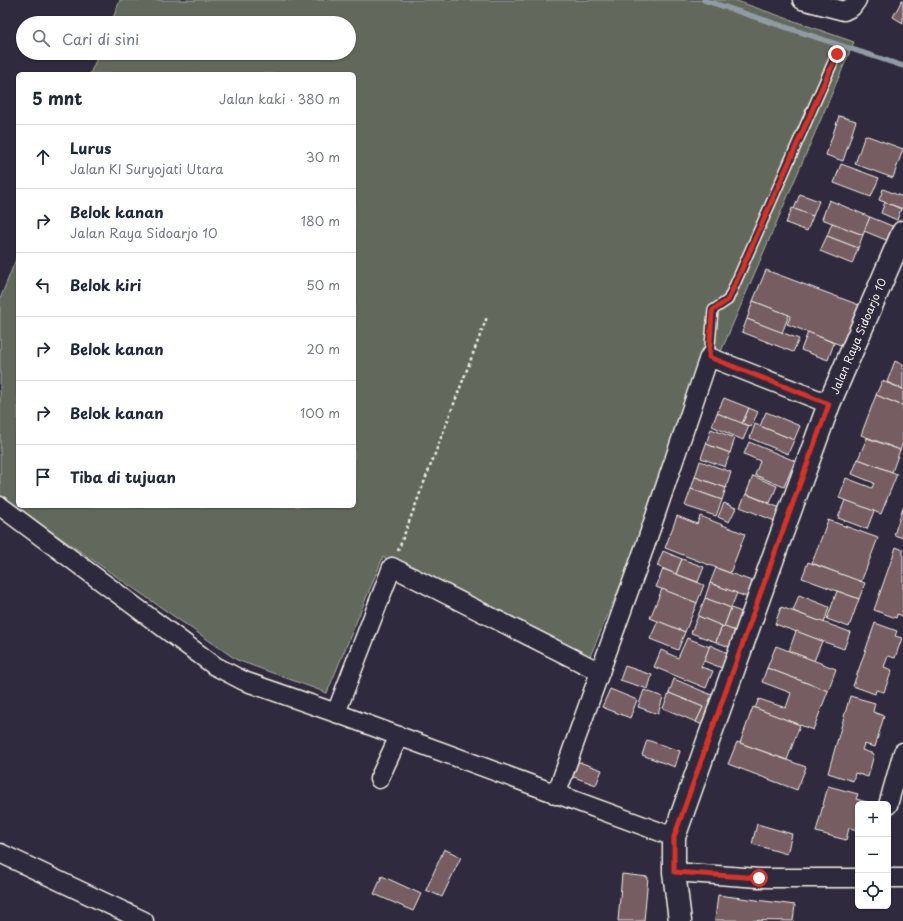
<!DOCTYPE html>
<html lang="id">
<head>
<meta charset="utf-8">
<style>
	body { margin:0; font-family:"Playpen Sans",sans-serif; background:#f6f6f7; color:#1f2937 }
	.controls { position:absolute; right:12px; bottom:12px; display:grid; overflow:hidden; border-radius:6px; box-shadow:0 1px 3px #0004 }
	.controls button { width:36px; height:36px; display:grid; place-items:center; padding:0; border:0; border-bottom:1px solid #e0e1e3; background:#fff; color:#1f2937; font:20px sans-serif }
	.stop { position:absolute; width:12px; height:12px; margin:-9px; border:3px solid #d93025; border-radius:50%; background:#fff }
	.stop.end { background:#d93025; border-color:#fff; box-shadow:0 1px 4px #0008 }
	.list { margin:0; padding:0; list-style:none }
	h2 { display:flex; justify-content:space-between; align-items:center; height:52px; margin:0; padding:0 16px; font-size:17px }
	h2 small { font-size:13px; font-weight:400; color:#747a83 }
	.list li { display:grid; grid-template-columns:26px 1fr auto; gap:12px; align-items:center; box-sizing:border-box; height:64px; padding:0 16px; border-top:1px solid #e0e1e3 }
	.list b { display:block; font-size:15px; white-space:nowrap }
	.list p { margin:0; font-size:13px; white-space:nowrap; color:#747a83 }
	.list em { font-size:13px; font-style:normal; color:#747a83 }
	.icon { flex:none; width:22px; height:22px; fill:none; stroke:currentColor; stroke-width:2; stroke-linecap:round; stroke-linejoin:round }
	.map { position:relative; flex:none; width:903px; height:921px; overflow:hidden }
	.search { position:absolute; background:#fff; box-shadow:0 1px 3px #0004; left:16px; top:16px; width:340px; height:44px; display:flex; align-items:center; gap:10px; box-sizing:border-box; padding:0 14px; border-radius:22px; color:#747a83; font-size:15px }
	.panel { position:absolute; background:#fff; box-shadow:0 1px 3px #0004; left:16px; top:72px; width:340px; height:436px; border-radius:6px }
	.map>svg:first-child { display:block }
	.green { fill:#62695c; stroke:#abada2 }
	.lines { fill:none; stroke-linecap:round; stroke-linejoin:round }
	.stream { stroke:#909ba5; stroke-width:5.5 }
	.building { fill:#745d62; stroke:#f4f1e8 }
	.lane-casing { stroke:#f4f1e8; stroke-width:12 }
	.street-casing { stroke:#f4f1e8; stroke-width:21 }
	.secondary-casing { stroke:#f4f1e8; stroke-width:25 }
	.path { stroke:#f4f1e8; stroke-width:2.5; stroke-dasharray:3 3; stroke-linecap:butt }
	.lane { stroke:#2f2a3d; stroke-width:9 }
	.street { stroke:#2f2a3d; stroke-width:18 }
	.secondary { stroke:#2f2a3d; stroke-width:22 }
	.route { stroke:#d93025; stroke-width:5 }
	.labels { text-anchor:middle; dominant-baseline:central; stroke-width:3.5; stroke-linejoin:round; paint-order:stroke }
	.street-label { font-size:11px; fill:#f4f1e8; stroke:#2f2a3d }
</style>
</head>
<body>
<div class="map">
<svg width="903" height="921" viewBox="0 0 903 921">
	<rect width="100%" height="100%" fill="#2f2a3d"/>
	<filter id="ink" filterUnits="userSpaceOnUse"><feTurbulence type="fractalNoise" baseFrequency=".025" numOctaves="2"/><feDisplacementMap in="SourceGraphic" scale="8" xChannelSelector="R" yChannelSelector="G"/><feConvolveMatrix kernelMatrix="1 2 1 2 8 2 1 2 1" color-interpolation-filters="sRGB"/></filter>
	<g filter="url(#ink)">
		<path class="green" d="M120 0H734L854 42 588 661 383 557 327 693 237 660 0 496V299L18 254V506H354V74H90L99 53H349V23H111Z"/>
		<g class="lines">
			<path class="stream" d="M704 0 903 66"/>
		</g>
		<g class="building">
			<path d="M902 0H903V23L893 17Z"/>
			<path d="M839 116 856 121 843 161 826 155Z"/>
			<path d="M865 135 903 149 893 178 855 164Z"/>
			<path d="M841 164 879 178 871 197 834 183Z"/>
			<path d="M883 189 903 197V209L879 200Z"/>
			<path d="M800 194 819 201 813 216 794 209Z"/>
			<path d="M829 200 870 217 863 235 822 219Z"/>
			<path d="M885 202 901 209 897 220 881 213Z"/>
			<path d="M792 208 813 216 807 231 786 223Z"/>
			<path d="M870 217 897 228 891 242 864 231Z"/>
			<path d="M832 223 863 235 858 248 827 236Z"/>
			<path d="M827 236 858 248 852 264 820 251Z"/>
			<path d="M766 270 859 305 843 346 787 324 791 316 753 301Z"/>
			<path d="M753 301 789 315 782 333 747 319Z"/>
			<path d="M747 319 799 339 793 352 742 332Z"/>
			<path d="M808 332 834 343 828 360 801 350Z"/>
			<path d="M895 361 903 365V389L887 382Z"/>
			<path d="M882 381 903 389V406L876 395Z"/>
			<path d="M876 395 903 406V443L900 450 861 435Z"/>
			<path d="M724 398 749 408 742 424 717 413Z"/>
			<path d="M749 408 758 412 751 427 742 424Z"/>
			<path d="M766 412 800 426 794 440 760 426Z"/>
			<path d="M717 413 749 426 743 440 712 426Z"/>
			<path d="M755 424 794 440 788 454 750 438Z"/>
			<path d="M711 429 735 438 730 453 706 444Z"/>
			<path d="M867 438 900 450 892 472 858 459Z"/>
			<path d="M749 442 795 461 784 487 755 475 760 461 744 454Z"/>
			<path d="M706 444 730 453 725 467 701 458Z"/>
			<path d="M858 459 897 474 881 514 839 498 846 478 872 488 874 483 852 474Z"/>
			<path d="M700 461 731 472 726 488 695 477Z"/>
			<path d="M753 476 777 486 770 503 746 494Z"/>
			<path d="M695 477 726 488 722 500 691 489Z"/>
			<path d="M691 489 722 500 716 516 685 506Z"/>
			<path d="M746 494 780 508 775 521 740 507Z"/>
			<path d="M845 500 874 511 867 529 838 518Z"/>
			<path d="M724 503 736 508 729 522 718 517Z"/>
			<path d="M903 507V538L894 535Z"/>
			<path d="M677 516 697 524 700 516 745 534 730 573 665 548Z"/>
			<path d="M828 520 878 538 861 582 812 563Z"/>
			<path d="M896 547 903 550V616L897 614 896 618 874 610Z"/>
			<path d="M663 551 682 559 676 574 657 566Z"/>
			<path d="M682 559 704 567 698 582 676 574Z"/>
			<path d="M808 562 865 583 859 599 802 578Z"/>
			<path d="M716 568 760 584 754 600 710 583Z"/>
			<path d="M663 569 704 585 697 603 656 587Z"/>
			<path d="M710 583 737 593 731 608 705 598Z"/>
			<path d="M662 589 697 603 685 632 650 618Z"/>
			<path d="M837 591 859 599 849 627 827 619Z"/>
			<path d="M799 595 829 607 824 623 793 611Z"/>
			<path d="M705 598 731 608 724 627 698 616Z"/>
			<path d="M781 607 850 632 844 649 775 624Z"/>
			<path d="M731 608 750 615 741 633 724 627Z"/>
			<path d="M698 616 722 626 716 642 691 633Z"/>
			<path d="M658 621 685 632 678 650 650 639Z"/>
			<path d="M875 623 897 631 895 636 902 638 895 658 888 656 884 667 892 670 884 692 876 690 875 694 853 686Z"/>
			<path d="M722 626 741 633 735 649 716 642Z"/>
			<path d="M796 631 822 641 814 661 789 651Z"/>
			<path d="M687 638 710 647 701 667 713 671 706 688 654 667 661 650 678 658Z"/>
			<path d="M710 645 728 653 722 668 704 661Z"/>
			<path d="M776 646 836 669 828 691 767 668Z"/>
			<path d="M625 666 652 675 648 689 620 680Z"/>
			<path d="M767 668 828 691 813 730 755 708 759 699 786 708 791 693 762 682Z"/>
			<path d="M674 679 721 699 709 728 696 722 703 707 669 693Z"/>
			<path d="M610 689 637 700 630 718 602 707Z"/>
			<path d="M644 690 663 697 658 714 638 707Z"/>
			<path d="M669 693 703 707 696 722 663 708Z"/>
			<path d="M850 696 875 703 873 712 884 716 875 747 864 744 862 750 874 754 868 777 855 773 853 781 828 773Z"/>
			<path d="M753 707 800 725 787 760 740 743Z"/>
			<path d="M647 740 680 751 675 767 642 755Z"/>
			<path d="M737 742 806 767 797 790 728 764Z"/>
			<path d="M576 761 602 770 596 785 571 776Z"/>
			<path d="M828 786 858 794 856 799 867 802V804H858V830L849 828 846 840 816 832Z"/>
			<path d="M757 824 792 834 787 854 752 844Z"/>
			<path d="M444 849 461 857 442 897 426 890Z"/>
			<path d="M622 874 648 877 644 921H618Z"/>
			<path d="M382 876 421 894 413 911 374 894Z"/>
			<path d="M718 895 795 905 793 921 715 920Z"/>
		</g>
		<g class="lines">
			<defs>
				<path id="lane" d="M709 357 713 310 728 300 837 53"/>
				<g id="street">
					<path d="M802 0 844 11 852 7 857 0"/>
					<path d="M0 506 215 666 244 681 336 713 674 837"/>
					<path d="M336 713 392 567 600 672"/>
					<path d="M379 779 399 736"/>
					<path d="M556 795 645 546 709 357 829 404"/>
					<path d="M888 805 903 752"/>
					<path d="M0 853 144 921"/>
					<path d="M674 872 759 878H858"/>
					<path d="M888 878H903"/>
				</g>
				<path id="secondary" d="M680 921 674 872V837L778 544 829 404 903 232"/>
			</defs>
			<use href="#lane" class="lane-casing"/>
			<use href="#street" class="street-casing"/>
			<use href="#secondary" class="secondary-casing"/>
			<path class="path" d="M398 551 487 317"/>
			<use href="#lane" class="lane"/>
			<use href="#street" class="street"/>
			<use href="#secondary" class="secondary"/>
		</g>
	</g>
	<g class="lines" filter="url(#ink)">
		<path class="route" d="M759 878 674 872V837L778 544 829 404 709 357 712 313 713 310 728 300 837 54"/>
	</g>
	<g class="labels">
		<g class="street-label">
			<text transform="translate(858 336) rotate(-67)">Jalan Raya Sidoarjo 10</text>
		</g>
	</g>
</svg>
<div class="controls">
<button>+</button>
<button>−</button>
<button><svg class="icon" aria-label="locate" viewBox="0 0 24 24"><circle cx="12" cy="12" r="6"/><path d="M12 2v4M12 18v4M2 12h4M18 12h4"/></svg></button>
</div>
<div class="stop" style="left:759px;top:878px"></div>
<div class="stop end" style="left:837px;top:54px"></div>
<div class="search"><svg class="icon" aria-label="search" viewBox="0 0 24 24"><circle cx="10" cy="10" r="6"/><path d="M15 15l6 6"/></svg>Cari di sini</div>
<section class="panel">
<h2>5 mnt<small>Jalan kaki · 380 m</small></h2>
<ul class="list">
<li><svg class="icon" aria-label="ahead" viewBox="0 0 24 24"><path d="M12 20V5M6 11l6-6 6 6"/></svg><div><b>Lurus</b><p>Jalan KI Suryojati Utara</p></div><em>30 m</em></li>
<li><svg class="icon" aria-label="right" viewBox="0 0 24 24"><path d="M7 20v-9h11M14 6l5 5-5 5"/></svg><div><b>Belok kanan</b><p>Jalan Raya Sidoarjo 10</p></div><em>180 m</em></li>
<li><svg class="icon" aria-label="left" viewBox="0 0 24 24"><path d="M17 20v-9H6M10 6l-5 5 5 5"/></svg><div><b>Belok kiri</b></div><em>50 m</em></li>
<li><svg class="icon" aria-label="right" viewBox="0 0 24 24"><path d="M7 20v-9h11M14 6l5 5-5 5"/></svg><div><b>Belok kanan</b></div><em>20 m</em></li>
<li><svg class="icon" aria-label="right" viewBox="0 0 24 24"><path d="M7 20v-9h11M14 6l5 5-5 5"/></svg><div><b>Belok kanan</b></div><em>100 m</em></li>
<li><svg class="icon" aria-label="arrive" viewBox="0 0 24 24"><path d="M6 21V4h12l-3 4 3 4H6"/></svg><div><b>Tiba di tujuan</b></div></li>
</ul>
</section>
</div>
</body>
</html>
